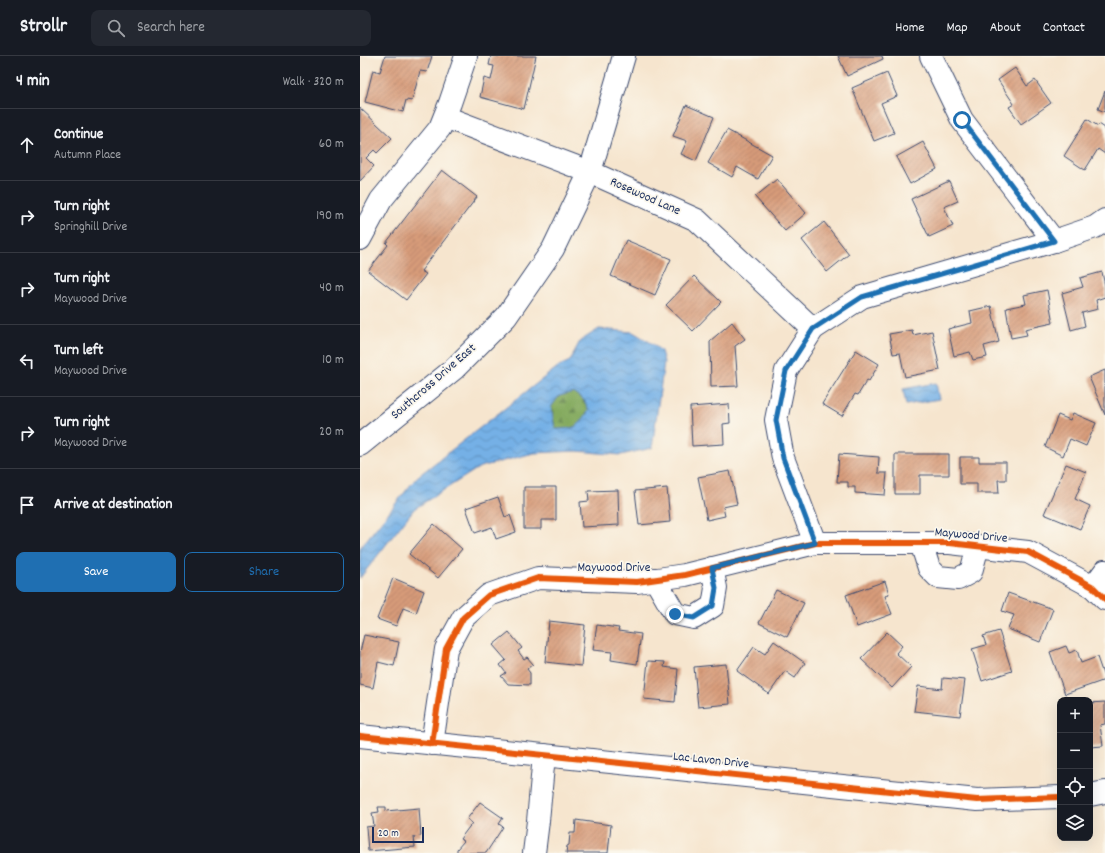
<!DOCTYPE html>
<html lang="en">
<head>
<meta charset="utf-8">
<style>
	body { margin:0; font-family:Dekko,sans-serif; background:#242831; color:#f1f3f6 }
	.controls { position:absolute; right:12px; bottom:12px; display:grid; overflow:hidden; border-radius:8px; box-shadow:0 4px 16px #0002 }
	.controls button { width:36px; height:36px; display:grid; place-items:center; padding:0; border:0; border-bottom:1px solid #363941; background:#171b24; color:#f1f3f6; font:20px sans-serif }
	.scale { position:absolute; left:12px; bottom:10px; width:52px; box-sizing:border-box; padding-left:4px; border:2px solid #1b2f5e; border-top:0; font-size:11px; line-height:14px; white-space:nowrap; color:#1b2f5e; -webkit-text-stroke:3px #fbf7ec; paint-order:stroke }
	.stop { position:absolute; width:12px; height:12px; margin:-9px; border:3px solid #1f6fb2; border-radius:50%; background:#fff }
	.stop.end { background:#1f6fb2; border-color:#fff; box-shadow:0 1px 4px #0008 }
	.list { margin:0; padding:0; list-style:none }
	h2 { display:flex; justify-content:space-between; align-items:center; height:52px; margin:0; padding:0 16px; font-size:17px }
	h2 small { font-size:13px; font-weight:400; color:#9ea1a6 }
	.list li { display:grid; grid-template-columns:26px 1fr auto; gap:12px; align-items:center; box-sizing:border-box; height:72px; padding:0 16px; border-top:1px solid #363941 }
	.list b { display:block; font-size:15px; white-space:nowrap }
	.list p { margin:0; font-size:13px; white-space:nowrap; color:#9ea1a6 }
	.list em { font-size:13px; font-style:normal; color:#9ea1a6 }
	.actions { display:flex; gap:8px; padding:12px 16px }
	.actions a { flex:1; padding:9px 0; border:1px solid #1f6fb2; border-radius:8px; text-align:center; font-size:14px; color:#1f6fb2 }
	.actions .main { background:#1f6fb2; color:#fff }
	.icon { flex:none; width:22px; height:22px; fill:none; stroke:currentColor; stroke-width:2; stroke-linecap:round; stroke-linejoin:round }
	.map { position:relative; flex:none; width:745px; height:797px; overflow:hidden }
	header { display:flex; align-items:center; gap:24px; box-sizing:border-box; height:56px; padding:0 20px; background:#171b24; border-bottom:1px solid #363941 }
	header strong { font-size:19px }
	nav { display:flex; gap:22px; margin-inline-start:auto; font-size:14px }
	.search { width:280px; height:36px; background:#242831; display:flex; align-items:center; gap:10px; box-sizing:border-box; padding:0 14px; border-radius:8px; color:#9ea1a6; font-size:15px }
	main { display:flex }
	aside { flex:1; background:#171b24 }
	.map>svg:first-child { display:block }
	.forest { fill:url(#forest-firs); stroke:#506c5e }
	.water { fill:url(#water-waves); stroke:#4870a2; fill-rule:evenodd }
	.building { fill:url(#building-hatch) }
	.lines { fill:none; stroke-linecap:round; stroke-linejoin:round }
	.minor-casing { stroke:#3c4a6f; stroke-width:24 }
	.minor { stroke:#fff; stroke-width:22 }
	.cycleway-casing { stroke:#fbf7ec; stroke-width:8 }
	.cycleway { stroke:#e8590c; stroke-width:6 }
	.route { stroke:#1f6fb2; stroke-width:5 }
	.labels { text-anchor:middle; dominant-baseline:central; stroke-width:3.5; stroke-linejoin:round; paint-order:stroke }
	.street-label { font-size:13px; fill:#1b2f5e; stroke:#fbf7ec }
</style>
</head>
<body>
<header>
<strong>Strollr</strong>
<div class="search"><svg class="icon" aria-label="search" viewBox="0 0 24 24"><circle cx="10" cy="10" r="6"/><path d="M15 15l6 6"/></svg>Search here</div>
<nav><a>Home</a><a>Map</a><a>About</a><a>Contact</a></nav>
</header>
<main>
<aside>
<h2>4 min<small>Walk · 320 m</small></h2>
<ul class="list">
<li><svg class="icon" aria-label="ahead" viewBox="0 0 24 24"><path d="M12 20V5M6 11l6-6 6 6"/></svg><div><b>Continue</b><p>Autumn Place</p></div><em>60 m</em></li>
<li><svg class="icon" aria-label="right" viewBox="0 0 24 24"><path d="M7 20v-9h11M14 6l5 5-5 5"/></svg><div><b>Turn right</b><p>Springhill Drive</p></div><em>190 m</em></li>
<li><svg class="icon" aria-label="right" viewBox="0 0 24 24"><path d="M7 20v-9h11M14 6l5 5-5 5"/></svg><div><b>Turn right</b><p>Maywood Drive</p></div><em>40 m</em></li>
<li><svg class="icon" aria-label="left" viewBox="0 0 24 24"><path d="M17 20v-9H6M10 6l-5 5 5 5"/></svg><div><b>Turn left</b><p>Maywood Drive</p></div><em>10 m</em></li>
<li><svg class="icon" aria-label="right" viewBox="0 0 24 24"><path d="M7 20v-9h11M14 6l5 5-5 5"/></svg><div><b>Turn right</b><p>Maywood Drive</p></div><em>20 m</em></li>
<li><svg class="icon" aria-label="arrive" viewBox="0 0 24 24"><path d="M6 21V4h12l-3 4 3 4H6"/></svg><div><b>Arrive at destination</b></div></li>
</ul>
<div class="actions"><a class="main">Save</a><a>Share</a></div>
</aside>
<div class="map">
<svg width="745" height="797" viewBox="0 0 745 797">
	<defs>
		<pattern id="forest-firs" width="22" height="20" patternUnits="userSpaceOnUse"><rect width="22" height="20" fill="#84aa5f"/><path d="M5 1l3.5 6h-7zM16 11l3.5 6h-7z" fill="#6b8b52"/></pattern>
		<pattern id="water-waves" width="16" height="10" patternUnits="userSpaceOnUse"><rect width="16" height="10" fill="#75b0e6"/><path d="M0 5q4-4 8 0t8 0" fill="none" stroke="#5f90be"/></pattern>
		<pattern id="building-hatch" width="6" height="6" patternUnits="userSpaceOnUse"><rect width="6" height="6" fill="#d79b79"/><path d="M-1 1l2-2M0 6l6-6M5 7l2-2" fill="none" stroke="#ae7f66"/></pattern>
	</defs>
	<rect width="100%" height="100%" fill="#fbf7ec"/>
	<filter id="ink" filterUnits="userSpaceOnUse"><feTurbulence type="fractalNoise" baseFrequency=".025" numOctaves="2"/><feDisplacementMap in="SourceGraphic" scale="8" xChannelSelector="R" yChannelSelector="G"/><feConvolveMatrix kernelMatrix="1 2 1 2 8 2 1 2 1" color-interpolation-filters="sRGB"/></filter>
	<filter id="wash" filterUnits="userSpaceOnUse"><feTurbulence type="fractalNoise" baseFrequency=".012" numOctaves="4" result="noise"/><feDisplacementMap in="SourceGraphic" scale="16" xChannelSelector="R" yChannelSelector="G"/><feGaussianBlur stdDeviation="0.9" result="paint"/><feColorMatrix in="noise" values="0 0 0 0 0 0 0 0 0 0 0 0 0 0 0 0 0 1.4 0 .05"/><feComposite in="paint" operator="in"/></filter>
	<g filter="url(#wash)">
		<rect width="100%" height="100%" fill="#f6e5ce"/>
		<path class="forest" d="M213 336 224 344 229 354 221 368 208 373H195L191 351 199 340Z"/>
		<g class="water">
			<path d="M239 273 273 276 293 288 301 295 304 306 292 392 261 399 217 395 174 397 120 411 54 453 0 522V492L57 421 199 310 210 305 220 285ZM213 336 224 344 229 354C218 372 216 373 195 373L191 351 199 340Z"/>
			<path d="M576 327 579 343 546 349 543 333Z"/>
		</g>
		<g id="blocks">
			<g class="building">
				<path d="M25 0H72L67 16 60 15 52 45 46 44 43 56 5 46 13 14 20 16Z"/>
				<path d="M131 0H176L164 53 120 41 124 22 131 24 134 10 129 9Z"/>
				<path d="M478 0H522L523 3 487 20Z"/>
				<path d="M655 12 667 30 675 24 691 47 661 68 649 51 654 48 638 24Z"/>
				<path d="M527 17 537 40 521 47 534 77 514 85 492 32Z"/>
				<path d="M745 35V56L738 53Z"/>
				<path d="M326 49 354 61 336 105 321 98 327 85 313 80Z"/>
				<path d="M0 52 32 82 17 97 14 94 6 102 14 110 0 125Z"/>
				<path d="M727 63 738 70 739 68 745 72V98L738 93 725 114 704 100Z"/>
				<path d="M367 74 412 99 398 123 377 111 372 121 348 107Z"/>
				<path d="M563 86 577 113 550 128 536 101Z"/>
				<path d="M82 114 117 141 61 215 66 218 46 244 8 215 28 189 26 187Z"/>
				<path d="M417 123 446 157 425 175 395 141Z"/>
				<path d="M589 125 598 145 584 151 593 170 569 181 551 143Z"/>
				<path d="M464 166 489 198 467 216 442 184Z"/>
				<path d="M266 184 311 203 295 239 251 220Z"/>
				<path d="M742 216 745 230V241L736 244 738 253 722 257 725 270 711 274 702 237 723 231 720 222Z"/>
				<path d="M334 220 361 246 333 275 306 249Z"/>
				<path d="M687 234 693 267 665 273 667 279 651 282 646 252 666 248 664 239Z"/>
				<path d="M631 250 639 286 624 290 627 301 613 304 610 296 594 300 588 273 612 267 610 255Z"/>
				<path d="M372 266 385 283 375 290 378 330 351 331 350 285Z"/>
				<path d="M552 274 553 279 572 275 580 314 545 321 540 297 533 298 529 278Z"/>
				<path d="M496 294 519 308 509 325 507 324 498 339 495 338 482 360 462 348Z"/>
				<path d="M745 314V359L729 321Z"/>
				<path d="M369 348 370 367 363 368 364 388 332 390 330 351Z"/>
				<path d="M713 357 736 367 726 390 710 383 703 400 685 391 698 359 710 364Z"/>
				<path d="M479 398 519 401 518 417H527L525 439 495 437V431H488V426H477Z"/>
				<path d="M535 398H589V419H560V438H535Z"/>
				<path d="M600 401H619V406H646V424H638L639 437H617V428H600Z"/>
				<path d="M706 408 726 416 715 443 730 450 720 473 684 458Z"/>
				<path d="M370 415 377 448 363 451 365 460 347 464 338 421Z"/>
				<path d="M164 431H196V464H181V473H164Z"/>
				<path d="M307 432 310 466 279 469 275 435Z"/>
				<path d="M258 434 259 469 222 471 220 446 229 445 228 435Z"/>
				<path d="M138 441 145 461 150 459 156 476 136 483 132 471 115 477 106 452Z"/>
				<path d="M74 468 102 493 78 522 49 498Z"/>
				<path d="M33 522 64 535 56 557 43 552 36 570 17 563Z"/>
				<path d="M525 525 529 538 525 540 532 558 497 571 486 539Z"/>
				<path d="M416 534 444 547 427 581 399 567Z"/>
				<path d="M648 537 693 553 680 586 648 573 654 559 642 555Z"/>
				<path d="M189 565 225 569 221 610 185 606Z"/>
				<path d="M237 569 259 572 258 575 281 578 277 608 251 604 252 596 233 594Z"/>
				<path d="M639 575 652 615 622 625 612 593 626 589 623 580Z"/>
				<path d="M149 576 162 592 158 595 164 603 167 601 173 608 167 613 170 617V629L148 628 141 620 146 617 140 609 146 604 133 589Z"/>
				<path d="M527 576 542 590 536 597 551 611 532 632 501 603Z"/>
				<path d="M4 579 39 586 34 610 18 606 13 632 0 629V596Z"/>
				<path d="M414 585 445 607 435 622 425 615 409 638 377 615 394 591 405 598Z"/>
				<path d="M706 590 709 597 717 594 721 607 737 601 745 624 705 638 690 596Z"/>
				<path d="M288 605 305 606 304 611 318 613 315 646 284 643Z"/>
				<path d="M366 608 370 648 338 651 334 611Z"/>
				<path d="M583 622 605 624 600 660 554 655 558 630 582 633Z"/>
				<path d="M745 646V668L740 669 743 690 730 691V647Z"/>
				<path d="M120 746 143 762 139 768 143 771 126 797H97V793L104 785 100 783 112 767 107 763Z"/>
				<path d="M18 751H26V755L59 752 61 780 54 781 55 791 8 795 6 771 14 770 12 757 19 756Z"/>
				<path d="M216 764 251 769 248 797H206L207 790 209 789 210 777H215Z"/>
			</g>
		</g>
	</g>
	<g filter="url(#ink)">
		<use href="#blocks" fill-opacity="0" stroke="#3c4a6f" stroke-width="1"/>
		<g class="lines">
			<defs>
				<g id="minor">
					<path d="M571 0 602 64 694 185"/>
					<path d="M85 61 230 116 337 164 453 273"/>
					<path d="M0 183 21 144 80 72 90 47 106 0"/>
					<path d="M0 389 94 313 146 261 193 193 230 116 264 0"/>
					<path d="M455 487 423 402 416 364 426 315 453 273 502 241 694 185 735 171 745 164"/>
					<path d="M561 487 569 512 578 521 598 523 611 516 618 490"/>
					<path d="M295 523 315 558 334 562 353 550 356 532 352 512"/>
					<path d="M733 531 745 515"/>
					<path d="M0 680 617 744 700 741"/>
					<path d="M72 688 86 593 103 562 129 539 178 522 277 526 325 519 455 487H590L668 496 733 531 745 543"/>
					<path d="M730 739 745 736"/>
					<path d="M174 797 178 765 184 699"/>
				</g>
			</defs>
			<use href="#minor" class="minor-casing"/>
			<use href="#minor" class="minor"/>
			<defs>
				<g id="cycleway">
					<path d="M0 680 617 744 700 741"/>
					<path d="M72 688 86 593 103 562 129 539 178 522 277 526 325 519 455 487H590L668 496 733 531 745 543"/>
				</g>
			</defs>
			<use href="#cycleway" class="cycleway-casing"/>
			<use href="#cycleway" class="cycleway"/>
		</g>
	</g>
	<g class="lines" filter="url(#ink)">
		<path class="route" d="M315 558 334 562 353 550 356 532 352 512 455 487 423 402 416 364 426 315 453 273 502 241 694 185 602 64"/>
	</g>
	<g class="labels">
		<g class="street-label">
			<text transform="translate(285 141) rotate(24)">Rosewood Lane</text>
			<text transform="translate(74 326) rotate(-41)">Southcross Drive East</text>
			<text transform="translate(611 480) rotate(5)">Maywood Drive</text>
			<text x="254" y="512">Maywood Drive</text>
			<text transform="translate(351 705) rotate(6)">Lac Lavon Drive</text>
		</g>
	</g>
</svg>
<div class="controls">
<button>+</button>
<button>−</button>
<button><svg class="icon" aria-label="locate" viewBox="0 0 24 24"><circle cx="12" cy="12" r="6"/><path d="M12 2v4M12 18v4M2 12h4M18 12h4"/></svg></button>
<button><svg class="icon" aria-label="layers" viewBox="0 0 24 24"><path d="M12 4l9 5-9 5-9-5zM3 14l9 5 9-5"/></svg></button>
</div>
<div class="scale">20 m</div>
<div class="stop" style="left:602px;top:64px"></div>
<div class="stop end" style="left:315px;top:558px"></div>
</div>
</main>
</body>
</html>
